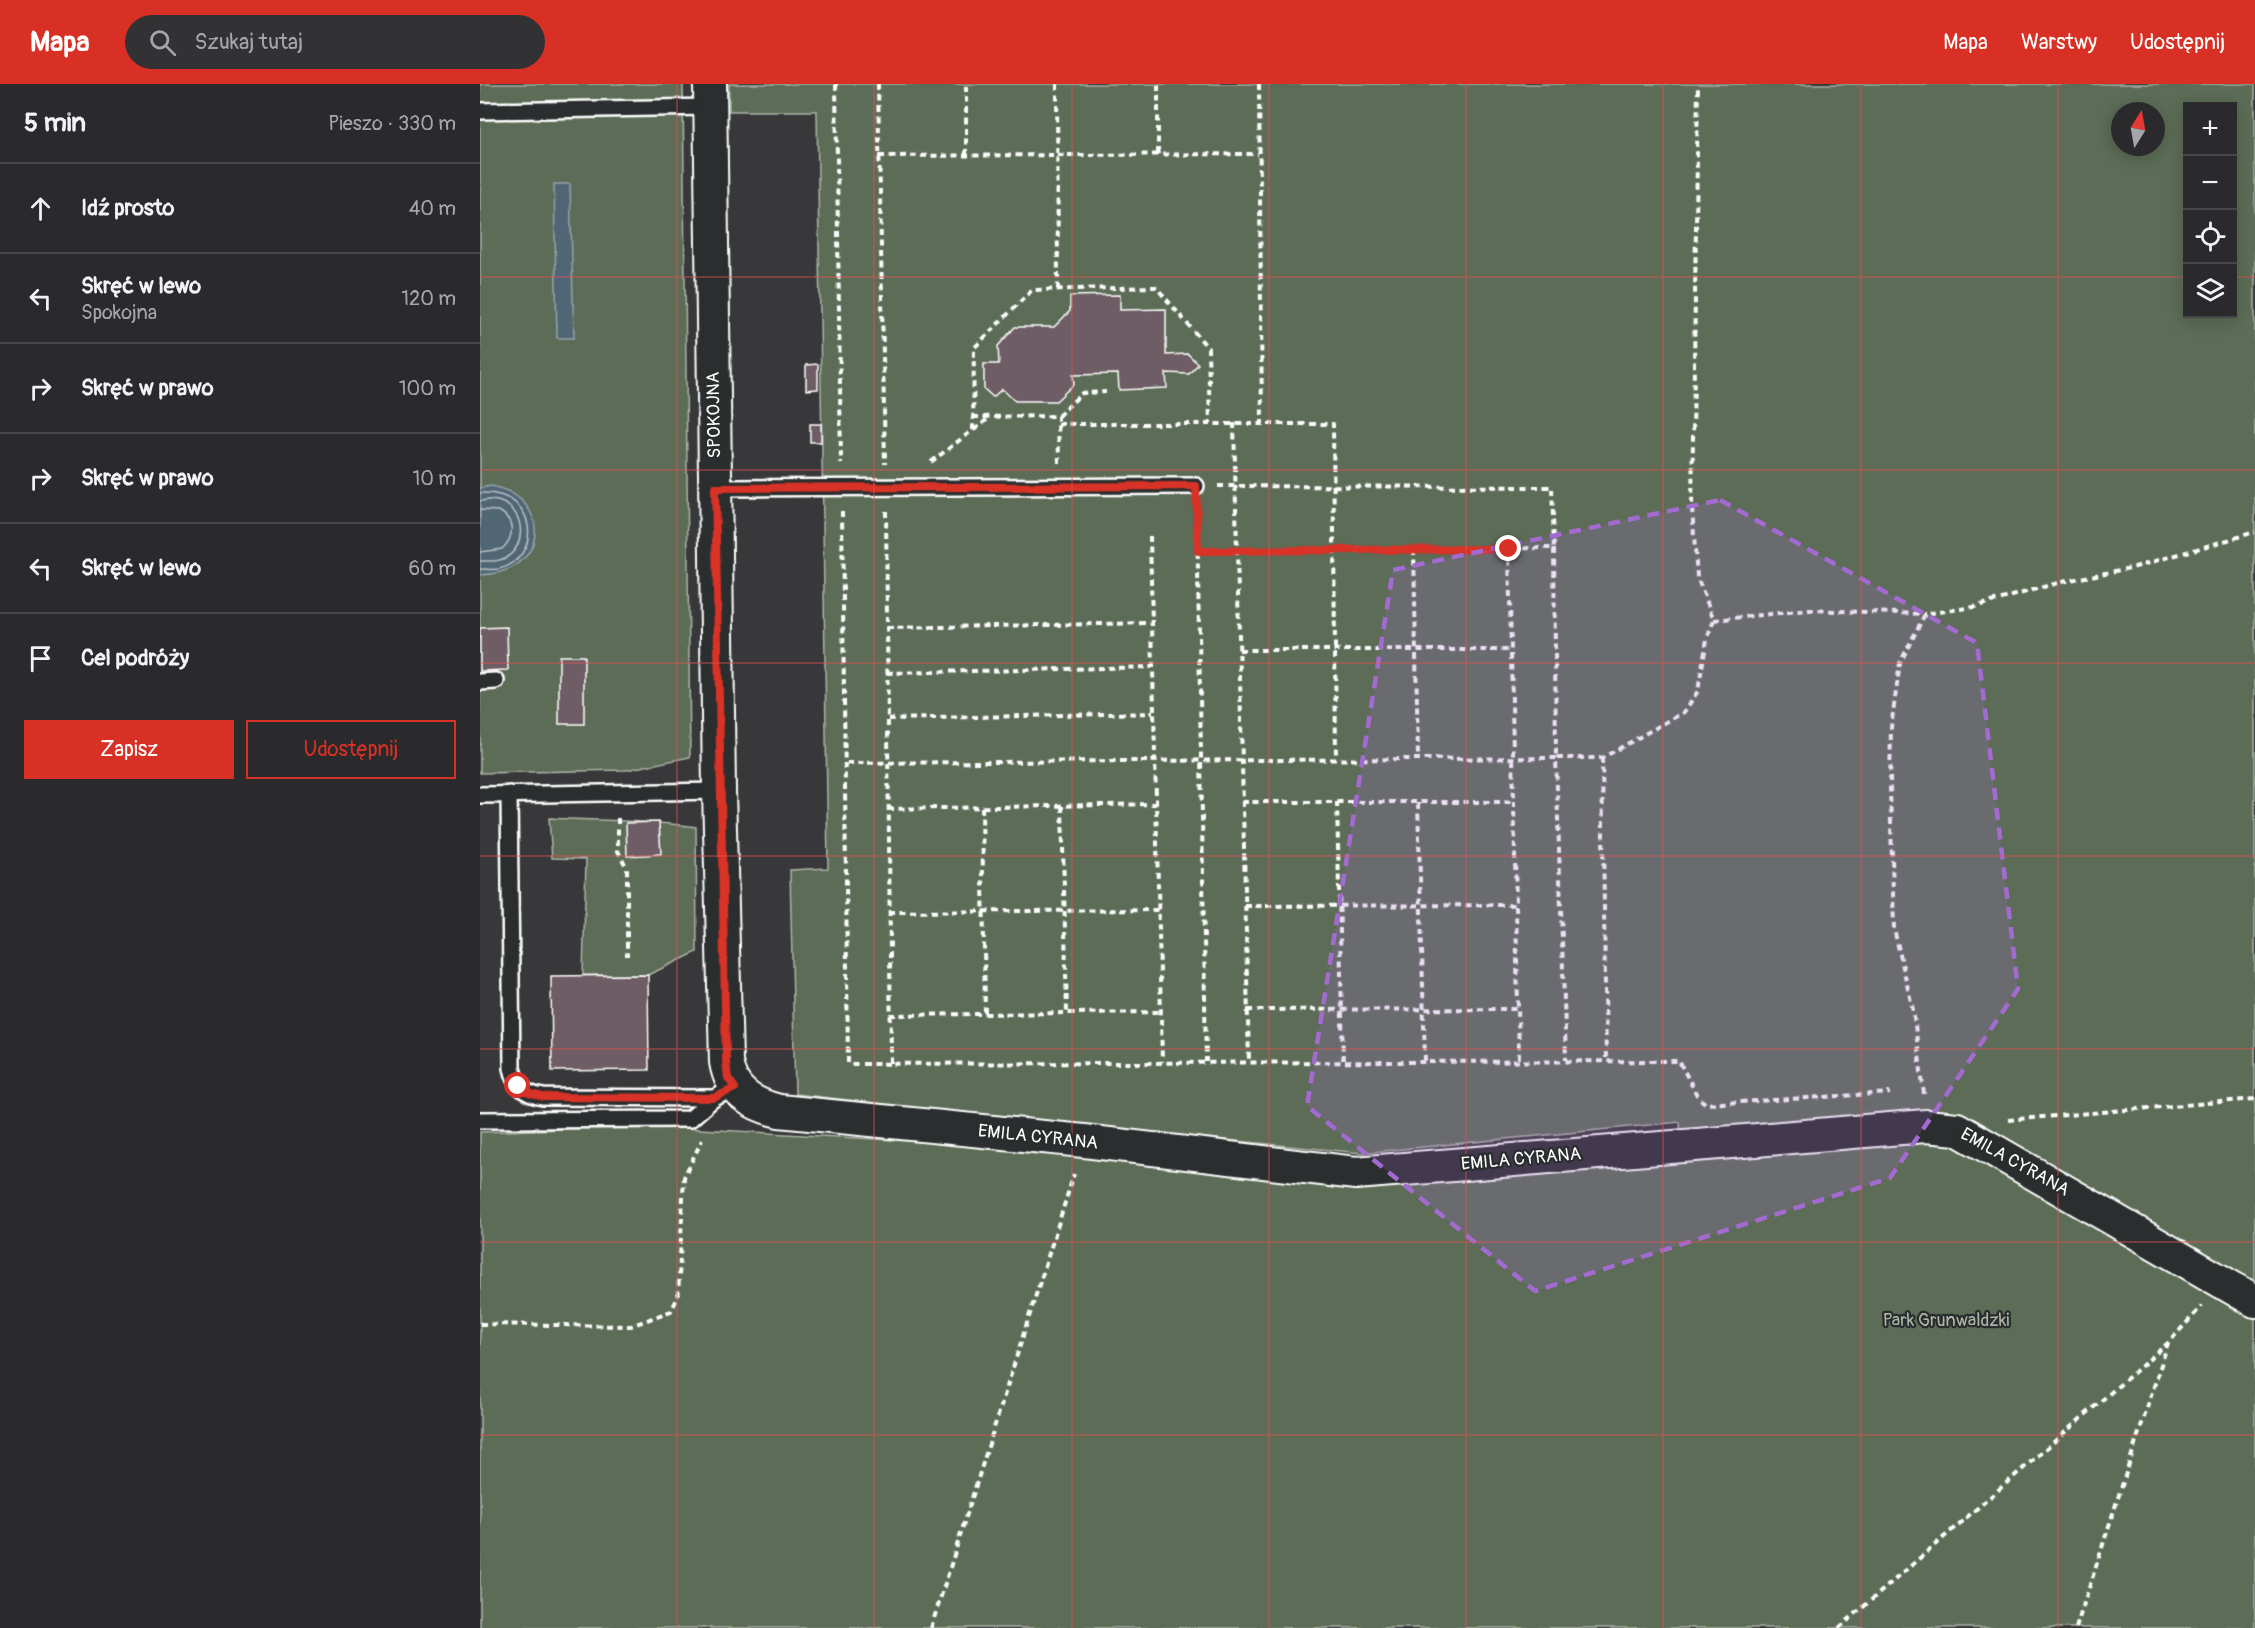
<!DOCTYPE html>
<html lang="pl">
<head>
<meta charset="utf-8">
<style>
	body { margin:0; font-family:Pangolin,sans-serif; background:#323133; color:#f1f3f6 }
	.controls { position:absolute; right:18px; top:18px; display:grid; overflow:hidden; border-radius:0px; box-shadow:0 3px 15px #0003 }
	.controls button { width:54px; height:54px; display:grid; place-items:center; padding:0; border:0; border-bottom:2px solid #464547; background:#2a292b; color:#f1f3f6; font:30px sans-serif }
	.compass { position:absolute; left:1631px; top:18px; width:54px; height:54px; border-radius:50%; background:#2a292b; box-shadow:0 3px 15px #0003; rotate:11deg }
	.stop { position:absolute; width:18px; height:18px; margin:-14px; border:4px solid #d93025; border-radius:50%; background:#fff }
	.stop.end { background:#d93025; border-color:#fff; box-shadow:0 2px 6px #0008 }
	.list { margin:0; padding:0; list-style:none }
	h2 { display:flex; justify-content:space-between; align-items:center; height:78px; margin:0; padding:0 24px; font-size:26px }
	h2 small { font-size:20px; font-weight:400; color:#a5a6a9 }
	.list li { display:grid; grid-template-columns:39px 1fr auto; gap:18px; align-items:center; box-sizing:border-box; height:90px; padding:0 24px; border-top:2px solid #464547 }
	.list b { display:block; font-size:22px; white-space:nowrap }
	.list p { margin:0; font-size:20px; white-space:nowrap; color:#a5a6a9 }
	.list em { font-size:20px; font-style:normal; color:#a5a6a9 }
	.actions { display:flex; gap:12px; padding:18px 24px }
	.actions a { flex:1; padding:14px 0; border:2px solid #d93025; border-radius:0px; text-align:center; font-size:21px; color:#d93025 }
	.actions .main { background:#d93025; color:#fff }
	.icon { flex:none; width:33px; height:33px; fill:none; stroke:currentColor; stroke-width:2; stroke-linecap:round; stroke-linejoin:round }
	.map { position:relative; flex:none; width:1775px; height:1544px; overflow:hidden }
	header { display:flex; align-items:center; gap:36px; box-sizing:border-box; height:84px; padding:0 30px; background:#d93025; color:#fff }
	header strong { font-size:28px }
	nav { display:flex; gap:33px; margin-inline-start:auto; font-size:21px }
	.search { width:420px; height:54px; background:#323133; display:flex; align-items:center; gap:15px; box-sizing:border-box; padding:0 21px; border-radius:33px; color:#a5a6a9; font-size:22px }
	main { display:flex }
	aside { flex:1; background:#2a292b }
	.map>svg:first-child { display:block }
	.green { fill:#5c6c56; stroke:#aeb6aa; stroke-width:1.5; fill-rule:evenodd }
	.water { fill:#516675; stroke:#97a3ac; stroke-width:1.5 }
	.lines { fill:none; stroke-linecap:round; stroke-linejoin:round }
	.shore { stroke:#b9c2c8; stroke-width:1.5 }
	.building { fill:#6e5d65; stroke:#fff; stroke-width:1.5 }
	.lane-casing { stroke:#fff; stroke-width:20 }
	.street-casing { stroke:#fff; stroke-width:36 }
	.path { stroke:#fff; stroke-width:4; stroke-dasharray:6 4.5; stroke-linecap:butt }
	.lane { stroke:#2a2d2e; stroke-width:15 }
	.street { stroke:#2a2d2e; stroke-width:32 }
	.route { stroke:#d93025; stroke-width:8 }
	.marked { fill:#a36bd2; fill-opacity:0.2; stroke:#a36bd2; stroke-width:4.5; stroke-dasharray:12 8; stroke-linejoin:round }
	.grid { fill:none; stroke:#de5353; stroke-width:1.5; stroke-opacity:0.55 }
	.labels { text-anchor:middle; dominant-baseline:central; stroke-width:4.5; stroke-linejoin:round; paint-order:stroke }
	.street-label { font-size:18px; fill:#fff; stroke:#2a2d2e }
	.park-label { font-size:18px; fill:#aeb6aa; stroke:#2a2d2e }
</style>
</head>
<body>
<header>
<strong>Mapa</strong>
<div class="search"><svg class="icon" aria-label="search" viewBox="0 0 24 24"><circle cx="10" cy="10" r="6"/><path d="M15 15l6 6"/></svg>Szukaj tutaj</div>
<nav><a>Mapa</a><a>Warstwy</a><a>Udostępnij</a></nav>
</header>
<main>
<aside>
<h2>5 min<small>Pieszo · 330 m</small></h2>
<ul class="list">
<li><svg class="icon" aria-label="ahead" viewBox="0 0 24 24"><path d="M12 20V5M6 11l6-6 6 6"/></svg><div><b>Idź prosto</b></div><em>40 m</em></li>
<li><svg class="icon" aria-label="left" viewBox="0 0 24 24"><path d="M17 20v-9H6M10 6l-5 5 5 5"/></svg><div><b>Skręć w lewo</b><p>Spokojna</p></div><em>120 m</em></li>
<li><svg class="icon" aria-label="right" viewBox="0 0 24 24"><path d="M7 20v-9h11M14 6l5 5-5 5"/></svg><div><b>Skręć w prawo</b></div><em>100 m</em></li>
<li><svg class="icon" aria-label="right" viewBox="0 0 24 24"><path d="M7 20v-9h11M14 6l5 5-5 5"/></svg><div><b>Skręć w prawo</b></div><em>10 m</em></li>
<li><svg class="icon" aria-label="left" viewBox="0 0 24 24"><path d="M17 20v-9H6M10 6l-5 5 5 5"/></svg><div><b>Skręć w lewo</b></div><em>60 m</em></li>
<li><svg class="icon" aria-label="arrive" viewBox="0 0 24 24"><path d="M6 21V4h12l-3 4 3 4H6"/></svg><div><b>Cel podróży</b></div></li>
</ul>
<div class="actions"><a class="main">Zapisz</a><a>Udostępnij</a></div>
</aside>
<div class="map">
<svg width="1775" height="1544" viewBox="0 0 1775 1544">
	<rect width="100%" height="100%" fill="#383739"/>
	<filter id="ink" filterUnits="userSpaceOnUse"><feTurbulence type="fractalNoise" baseFrequency=".0167" numOctaves="2"/><feDisplacementMap in="SourceGraphic" scale="12" xChannelSelector="R" yChannelSelector="G"/><feConvolveMatrix kernelMatrix="1 2 1 2 8 2 1 2 1" color-interpolation-filters="sRGB"/></filter>
	<g filter="url(#ink)">
		<g class="green">
			<path d="M0 0H203L210 673 146 686 0 689Z"/>
			<path d="M249 0H1775V1544H0V1048L166 1042 591 1066 878 1103 1202 1074 1200 1038 882 1069 610 1043 315 1010 310 786 348 784 337 27H249ZM1708 22H1752V230H1708ZM1640 27H1676V63H1640Z"/>
			<path d="M69 734C118 737 168 736 216 743L217 868 168 891H103L106 775 72 774Z"/>
		</g>
		<g class="water">
			<path d="M74 100H90L94 254H77Z"/>
			<path d="M11 402C74 414 69 490 0 491V404Z"/>
		</g>
		<g class="lines">
			<g class="shore">
				<path d="M0 409C60 406 62 475 19 485 13 486 6 485 0 485"/>
				<path d="M0 417C8 416 15 415 23 419 44 428 47 460 27 473 19 478 9 477 0 477"/>
				<path d="M0 426 19 427C35 436 35 453 22 465L0 468"/>
			</g>
		</g>
		<g class="building">
			<path d="M640 211V226L686 225V271L708 270 718 280 709 290 686 289 687 304 639 306 638 290 593 291 594 300 576 317H535L522 305 513 313 504 305V280H519L518 262 535 243H574L590 227V212Z"/>
			<path d="M338 280V305L326 306V281Z"/>
			<rect x="330" y="340" width="11" height="18"/>
			<path d="M27 543 28 586 0 587V544Z"/>
			<rect x="79" y="572" width="25" height="68"/>
			<path d="M179 738 181 770 147 772 146 739Z"/>
			<path d="M168 891 169 986 72 987 71 892Z"/>
		</g>
		<g class="lines">
			<defs>
				<g id="lane">
					<path d="M0 27 230 23"/>
					<path d="M235 404 716 402"/>
					<path d="M0 598 16 597"/>
					<path d="M29 710 32 984C36 1002 44 1010 63 1013L234 1014 255 1004"/>
					<path d="M0 711 239 707"/>
					<path d="M0 1036 210 1035 234 1014"/>
				</g>
				<path id="street" d="M230 0 239 707 246 978C251 1008 271 1020 299 1027L604 1057 876 1089 1446 1042 1477 1045 1775 1217"/>
			</defs>
			<use href="#lane" class="lane-casing"/>
			<use href="#street" class="street-casing"/>
			<g class="path">
				<path d="M356 0 361 380"/>
				<path d="M398 0 405 380"/>
				<path d="M577 0 578 205"/>
				<path d="M779 0 782 340"/>
				<path d="M678 70V0"/>
				<path d="M486 71V0"/>
				<path d="M399 72 778 70"/>
				<path d="M578 332 602 309 626 308"/>
				<path d="M493 333 578 332 579 379"/>
				<path d="M754 339 769 978"/>
				<path d="M578 340H853L856 674"/>
				<path d="M494 346 509 334"/>
				<path d="M451 378 493 346 494 264 552 206 676 203 728 264 730 340"/>
				<path d="M738 402 1072 403 1074 464"/>
				<path d="M362 427 368 980 1199 977 1218 1013 1226 1020 1410 1009"/>
				<path d="M406 427 411 979"/>
				<path d="M717 427 726 978"/>
				<path d="M670 452 682 978"/>
				<path d="M934 465 938 674"/>
				<path d="M1029 465 1039 976"/>
				<path d="M718 467 1074 464 1076 674H1122L1204 628 1218 607 1227 555 1234 536 1217 493 1212 424 1218 0"/>
				<path d="M1234 536 1328 526 1445 530"/>
				<path d="M407 544 671 539"/>
				<path d="M759 566H1031"/>
				<path d="M407 589 672 583"/>
				<path d="M408 635 673 629"/>
				<path d="M1122 674 1126 977"/>
				<path d="M367 679 1076 674 1086 976"/>
				<path d="M762 718H1034"/>
				<path d="M857 718 863 977"/>
				<path d="M938 719 945 977"/>
				<path d="M582 722 587 929"/>
				<path d="M502 723 505 930"/>
				<path d="M408 725 676 720"/>
				<path d="M138 734V767L147 784V872"/>
				<path d="M765 822 1036 821"/>
				<path d="M409 828 678 826"/>
				<path d="M767 926 1039 925"/>
				<path d="M410 931 681 928"/>
				<path d="M1444 1010 1433 926 1414 845 1410 703 1411 643 1420 579 1445 530 1494 523 1581 498 1655 483 1775 448"/>
				<path d="M1528 1036 1775 1015"/>
				<path d="M0 1240 151 1242 191 1227 198 1213 204 1093 222 1056"/>
				<path d="M451 1544 594 1090"/>
				<path d="M1359 1544 1688 1259 1722 1222"/>
				<path d="M1596 1544 1688 1259"/>
			</g>
			<use href="#lane" class="lane"/>
			<use href="#street" class="street"/>
		</g>
	</g>
	<g class="lines" filter="url(#ink)">
		<path class="route" d="M38 1002 45 1008 63 1013 234 1014 255 1004 248 994 246 978 235 404 716 402 718 467 1029 465"/>
	</g>
	<path class="marked" d="M1240 416 1497 559 1538 905 1410 1094 1055 1207 827 1022 913 486Z"/>
	<path class="grid" d="M197 0V1544M394 0V1544M592 0V1544M789 0V1544M986 0V1544M1183 0V1544M1381 0V1544M1578 0V1544M0 193H1708M1752 193H1775M0 386H1775M0 579H1775M0 772H1775M0 965H1775M0 1158H1775M0 1351H1775"/>
	<g class="labels">
		<g class="street-label">
			<text transform="translate(234 331) rotate(-91)">SPOKOJNA</text>
			<text transform="translate(558 1053) rotate(6)">EMILA CYRANA</text>
			<text transform="translate(1041 1075) rotate(-5)">EMILA CYRANA</text>
			<text transform="translate(1535 1078) rotate(29)">EMILA CYRANA</text>
		</g>
		<g class="park-label">
			<text x="1466" y="1236">Park Grunwaldzki</text>
		</g>
	</g>
</svg>
<div class="controls">
<button>+</button>
<button>−</button>
<button><svg class="icon" aria-label="locate" viewBox="0 0 24 24"><circle cx="12" cy="12" r="6"/><path d="M12 2v4M12 18v4M2 12h4M18 12h4"/></svg></button>
<button><svg class="icon" aria-label="layers" viewBox="0 0 24 24"><path d="M12 4l9 5-9 5-9-5zM3 14l9 5 9-5"/></svg></button>
</div>
<svg class="compass" viewBox="-18 -18 36 36"><path d="M0-13l5 13h-10z" fill="#e53935"/><path d="M0 13l5-13h-10z" fill="#a5a6a9"/></svg>
<div class="stop" style="left:38px;top:1002px"></div>
<div class="stop end" style="left:1029px;top:465px"></div>
</div>
</main>
</body>
</html>
